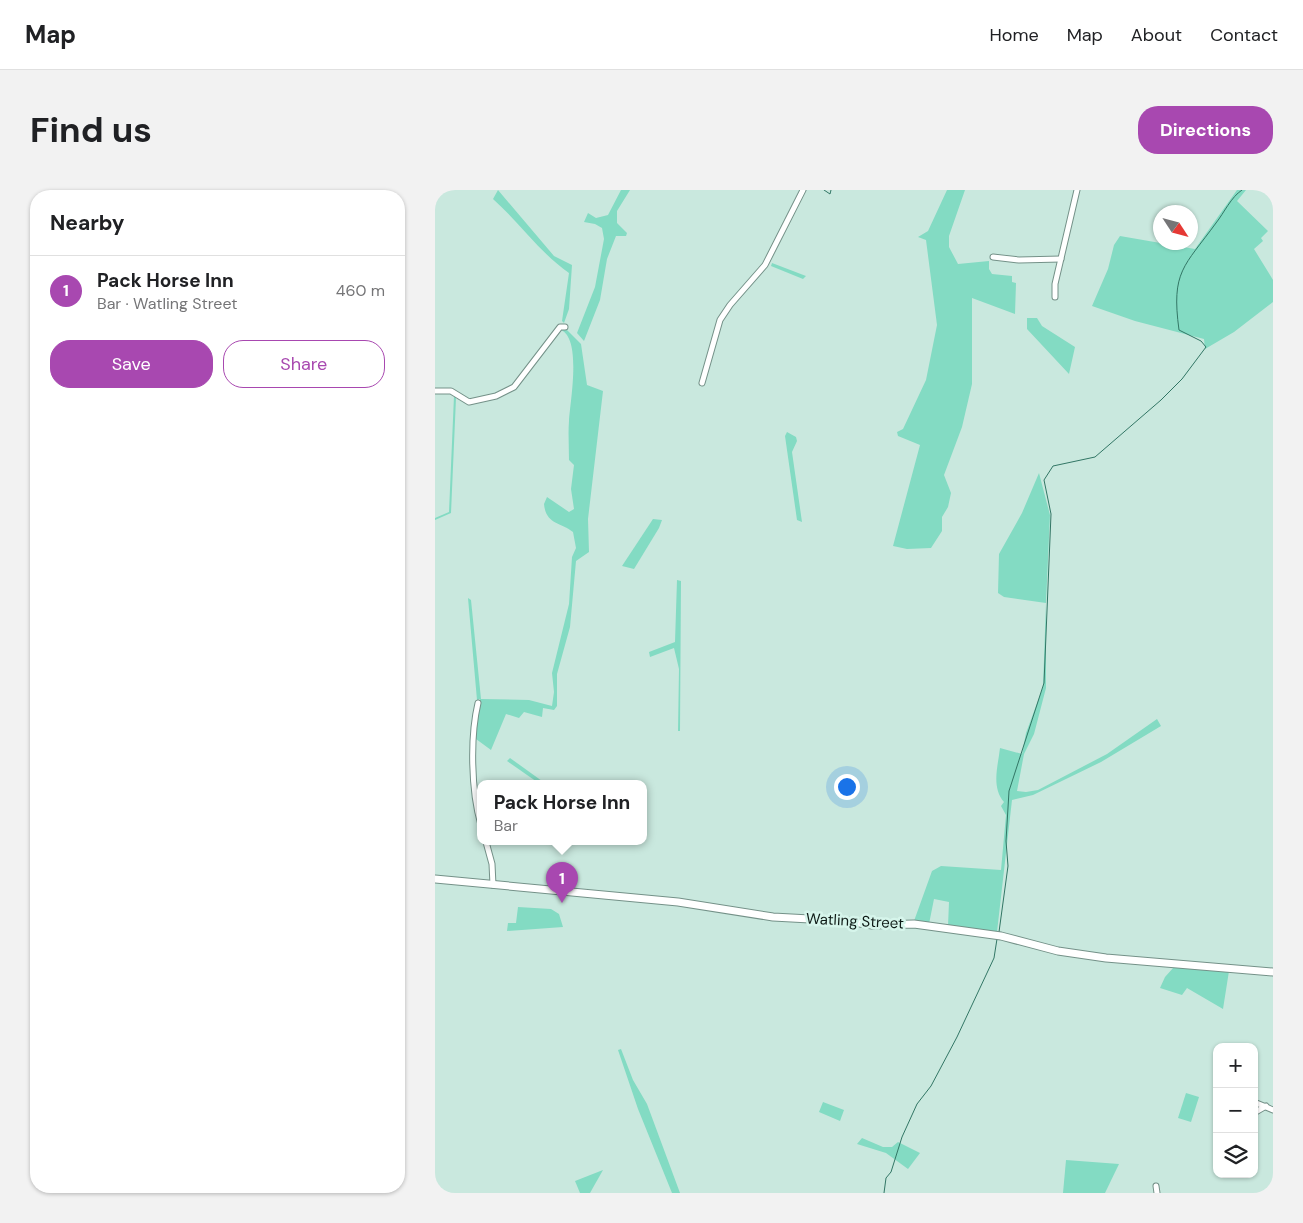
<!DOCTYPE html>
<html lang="en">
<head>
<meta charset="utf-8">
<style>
	body { margin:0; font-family:"DM Sans",sans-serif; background:#f2f2f2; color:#202124 }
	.controls { position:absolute; right:15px; bottom:15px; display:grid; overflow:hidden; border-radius:10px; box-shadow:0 1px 4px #0004 }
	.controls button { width:45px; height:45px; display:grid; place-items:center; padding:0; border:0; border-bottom:1px solid #e0e0e0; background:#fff; color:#202124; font:25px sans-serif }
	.compass { position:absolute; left:718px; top:15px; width:45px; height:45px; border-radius:50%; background:#fff; box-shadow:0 1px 4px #0004; rotate:126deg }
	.you { position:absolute; left:411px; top:596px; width:18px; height:18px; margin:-12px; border:4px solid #fff; border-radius:50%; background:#1a73e8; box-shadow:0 0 0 8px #1a73e833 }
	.badge { display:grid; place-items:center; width:32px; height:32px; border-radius:50%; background:#a848b0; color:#fff; font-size:16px; font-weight:700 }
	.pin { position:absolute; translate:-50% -41px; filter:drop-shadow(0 1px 2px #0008) }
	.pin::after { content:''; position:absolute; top:26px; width:18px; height:15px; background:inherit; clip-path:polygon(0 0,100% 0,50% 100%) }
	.popup { position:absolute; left:42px; top:590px; width:170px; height:65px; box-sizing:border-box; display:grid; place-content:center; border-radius:10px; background:#fff; filter:drop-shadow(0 1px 4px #0005); font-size:16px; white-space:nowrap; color:#757577 }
	.popup b { font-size:19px; color:#202124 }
	.popup::after { content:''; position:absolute; left:50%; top:100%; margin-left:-10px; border:10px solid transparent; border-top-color:#fff }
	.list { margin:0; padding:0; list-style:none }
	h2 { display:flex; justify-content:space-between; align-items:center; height:65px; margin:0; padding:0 20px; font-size:21px }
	h2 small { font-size:16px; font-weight:400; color:#757577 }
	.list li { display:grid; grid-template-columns:32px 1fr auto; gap:15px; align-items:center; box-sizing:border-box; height:70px; padding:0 20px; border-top:1px solid #e0e0e0 }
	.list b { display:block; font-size:19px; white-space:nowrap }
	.list p { margin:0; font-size:16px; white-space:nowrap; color:#757577 }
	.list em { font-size:16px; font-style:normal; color:#757577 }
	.actions { display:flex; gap:10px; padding:15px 20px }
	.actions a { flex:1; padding:11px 0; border:1px solid #a848b0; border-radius:20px; text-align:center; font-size:18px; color:#a848b0 }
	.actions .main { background:#a848b0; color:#fff }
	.icon { flex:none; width:28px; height:28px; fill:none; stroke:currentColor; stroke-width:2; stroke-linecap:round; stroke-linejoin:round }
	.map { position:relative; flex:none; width:838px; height:1003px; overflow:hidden; border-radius:20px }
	header { display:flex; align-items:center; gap:30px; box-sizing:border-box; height:70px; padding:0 25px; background:#fff; border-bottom:1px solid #e0e0e0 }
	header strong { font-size:24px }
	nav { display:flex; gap:28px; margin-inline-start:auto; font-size:18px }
	.intro { display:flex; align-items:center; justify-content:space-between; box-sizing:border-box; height:120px; padding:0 30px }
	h1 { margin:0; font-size:35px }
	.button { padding:12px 22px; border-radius:20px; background:#a848b0; color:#fff; font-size:18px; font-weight:700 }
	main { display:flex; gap:30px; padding:0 30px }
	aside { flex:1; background:#fff; border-radius:20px; box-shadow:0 1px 4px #0004 }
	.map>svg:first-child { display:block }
	.green { fill:#83dbc3 }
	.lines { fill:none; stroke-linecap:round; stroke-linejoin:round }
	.stream { stroke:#327665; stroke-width:1 }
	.street-casing { stroke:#749188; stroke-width:7 }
	.secondary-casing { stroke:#749188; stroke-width:9 }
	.street { stroke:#fff; stroke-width:5 }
	.secondary { stroke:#fff; stroke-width:7 }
	.labels { text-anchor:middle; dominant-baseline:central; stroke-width:5; stroke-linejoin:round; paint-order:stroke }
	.street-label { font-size:15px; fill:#0e1a16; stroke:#d6f5eb }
</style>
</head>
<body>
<header>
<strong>Map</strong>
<nav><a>Home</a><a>Map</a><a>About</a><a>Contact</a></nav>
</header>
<div class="intro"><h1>Find us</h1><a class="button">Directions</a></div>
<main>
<aside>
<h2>Nearby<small></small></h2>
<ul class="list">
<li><span class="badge">1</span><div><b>Pack Horse Inn</b><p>Bar · Watling Street</p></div><em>460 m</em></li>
</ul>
<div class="actions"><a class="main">Save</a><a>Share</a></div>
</aside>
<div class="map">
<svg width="838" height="1003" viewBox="0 0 838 1003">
	<rect width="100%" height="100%" fill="#c9e8de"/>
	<g class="green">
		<path d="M63 0 119 66 137 75 134 119 129 133 127 131 134 83C104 62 85 33 58 9Z"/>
		<path d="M186 0H195L182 21V33L192 43 191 46H181L172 69 165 110 149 151 142 143 160 97 169 49 167 38 160 34 149 32 153 23 161 28 173 25Z"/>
		<path d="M512 0H530L514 46V57L523 74 554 71V79L557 84 577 86V92L581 93 580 124 537 108V194L527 237 509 285 516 303 513 317 507 327V341L496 358 472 359 458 356 485 255 463 246 462 242 468 239 491 190 502 135 491 50 483 47 493 41Z"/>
		<path d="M802 0H811L802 11 833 41 826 48 828 51 819 59 838 90V112L799 142 770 159 769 149 700 131 657 116 673 79 679 55 685 46 760 59Z"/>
		<path d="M337 73 371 86 368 89 336 76Z"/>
		<path d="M592 128H602L607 136 640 157 634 184 592 139Z"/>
		<path d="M130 138 146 154 152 195 168 201 153 329 154 362 141 371 135 437 122 484V516L119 520 108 518 107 527 89 522 84 528 71 524 56 560 41 549V532L45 509 42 510 33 408 36 410 46 509 94 510 117 516 119 502 117 483 134 414 137 367 141 358 138 342C126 332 111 335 109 314L112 307 134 322 139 319 136 299 139 275 134 270C134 257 133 244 134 231 135 212 147 149 126 140Z"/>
		<path d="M19 206 21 208 16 323 0 330V328L14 322Z"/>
		<path d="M352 242 361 247 362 251 357 262 367 332 362 330 350 246Z"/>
		<path d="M604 283 615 325 611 413V498L599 544 589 564 582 601 591 602 603 600 672 564 722 529 726 536 666 572 598 605 577 610 562 742 513 736 514 712 499 709 494 734 479 731 497 681 506 676 566 680 571 625 566 616 569 612C556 597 563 576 565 558L587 564 591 543 608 497 611 413 569 407 563 403 564 364 587 323Z"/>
		<path d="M218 329 227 330 224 338 199 379 187 376Z"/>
		<path d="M242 390 246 391 245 541H243L244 479 239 458 215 467 214 462 240 452Z"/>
		<path d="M75 568 107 591 105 594 72 571Z"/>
		<path d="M83 717 116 719 124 724 128 737 72 741 73 733H81Z"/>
		<path d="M739 777 794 781 788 819 752 798 747 805 725 798 730 787Z"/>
		<path d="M186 859 198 890 212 914 245 1003H237L203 919 183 860Z"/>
		<path d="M751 903 764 907 756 932 743 928Z"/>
		<path d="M388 912 409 920 405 931 384 922Z"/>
		<path d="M427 948 448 957H457L463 952 485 963 473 979 451 963 422 954Z"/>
		<path d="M631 970 684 974 670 1003H628Z"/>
		<path d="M168 980 155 1003H145L140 991Z"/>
	</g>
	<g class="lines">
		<g class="stream">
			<path d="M389 0 395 4 396 0"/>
			<path d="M564 742 573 676 571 651 574 601 609 493 616 324 609 290 618 276 660 267 726 210 747 189 771 157 766 151 744 140C736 81 749 77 781 33 789 23 796 7 807 0"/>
			<path d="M449 1003 451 988 456 982 467 947 482 914 496 896 522 847 559 768 562 749"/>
		</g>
		<defs>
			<g id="street">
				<path d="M558 67 584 70 626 69"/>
				<path d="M620 107V94L642 0"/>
				<path d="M267 193 285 130 295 115 330 75 368 0"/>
				<path d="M0 201H16L34 212 61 206 79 197 125 137H130"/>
				<path d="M43 513C35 547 36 601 46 635"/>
				<path d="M51 652 57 674 58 695"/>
				<path d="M819 912 838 920"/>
				<path d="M819 923 831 916"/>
				<path d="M721 996 722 1003"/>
			</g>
			<path id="secondary" d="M0 689 243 712 338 727 412 731 437 735 479 734 566 746 623 761 671 768 838 782"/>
		</defs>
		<use href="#street" class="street-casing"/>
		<use href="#secondary" class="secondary-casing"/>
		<use href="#street" class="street"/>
		<use href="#secondary" class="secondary"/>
	</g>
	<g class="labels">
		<g class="street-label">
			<text transform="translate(420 731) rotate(3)">Watling Street</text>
		</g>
	</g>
</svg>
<div class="controls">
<button>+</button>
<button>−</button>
<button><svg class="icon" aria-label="layers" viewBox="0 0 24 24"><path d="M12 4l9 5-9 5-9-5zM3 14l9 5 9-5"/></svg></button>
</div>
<svg class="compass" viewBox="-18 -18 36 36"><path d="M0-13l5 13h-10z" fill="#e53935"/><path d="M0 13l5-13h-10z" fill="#757577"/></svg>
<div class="you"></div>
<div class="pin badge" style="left:127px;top:713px">1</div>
<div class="popup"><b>Pack Horse Inn</b>Bar</div>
</div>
</main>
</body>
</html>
